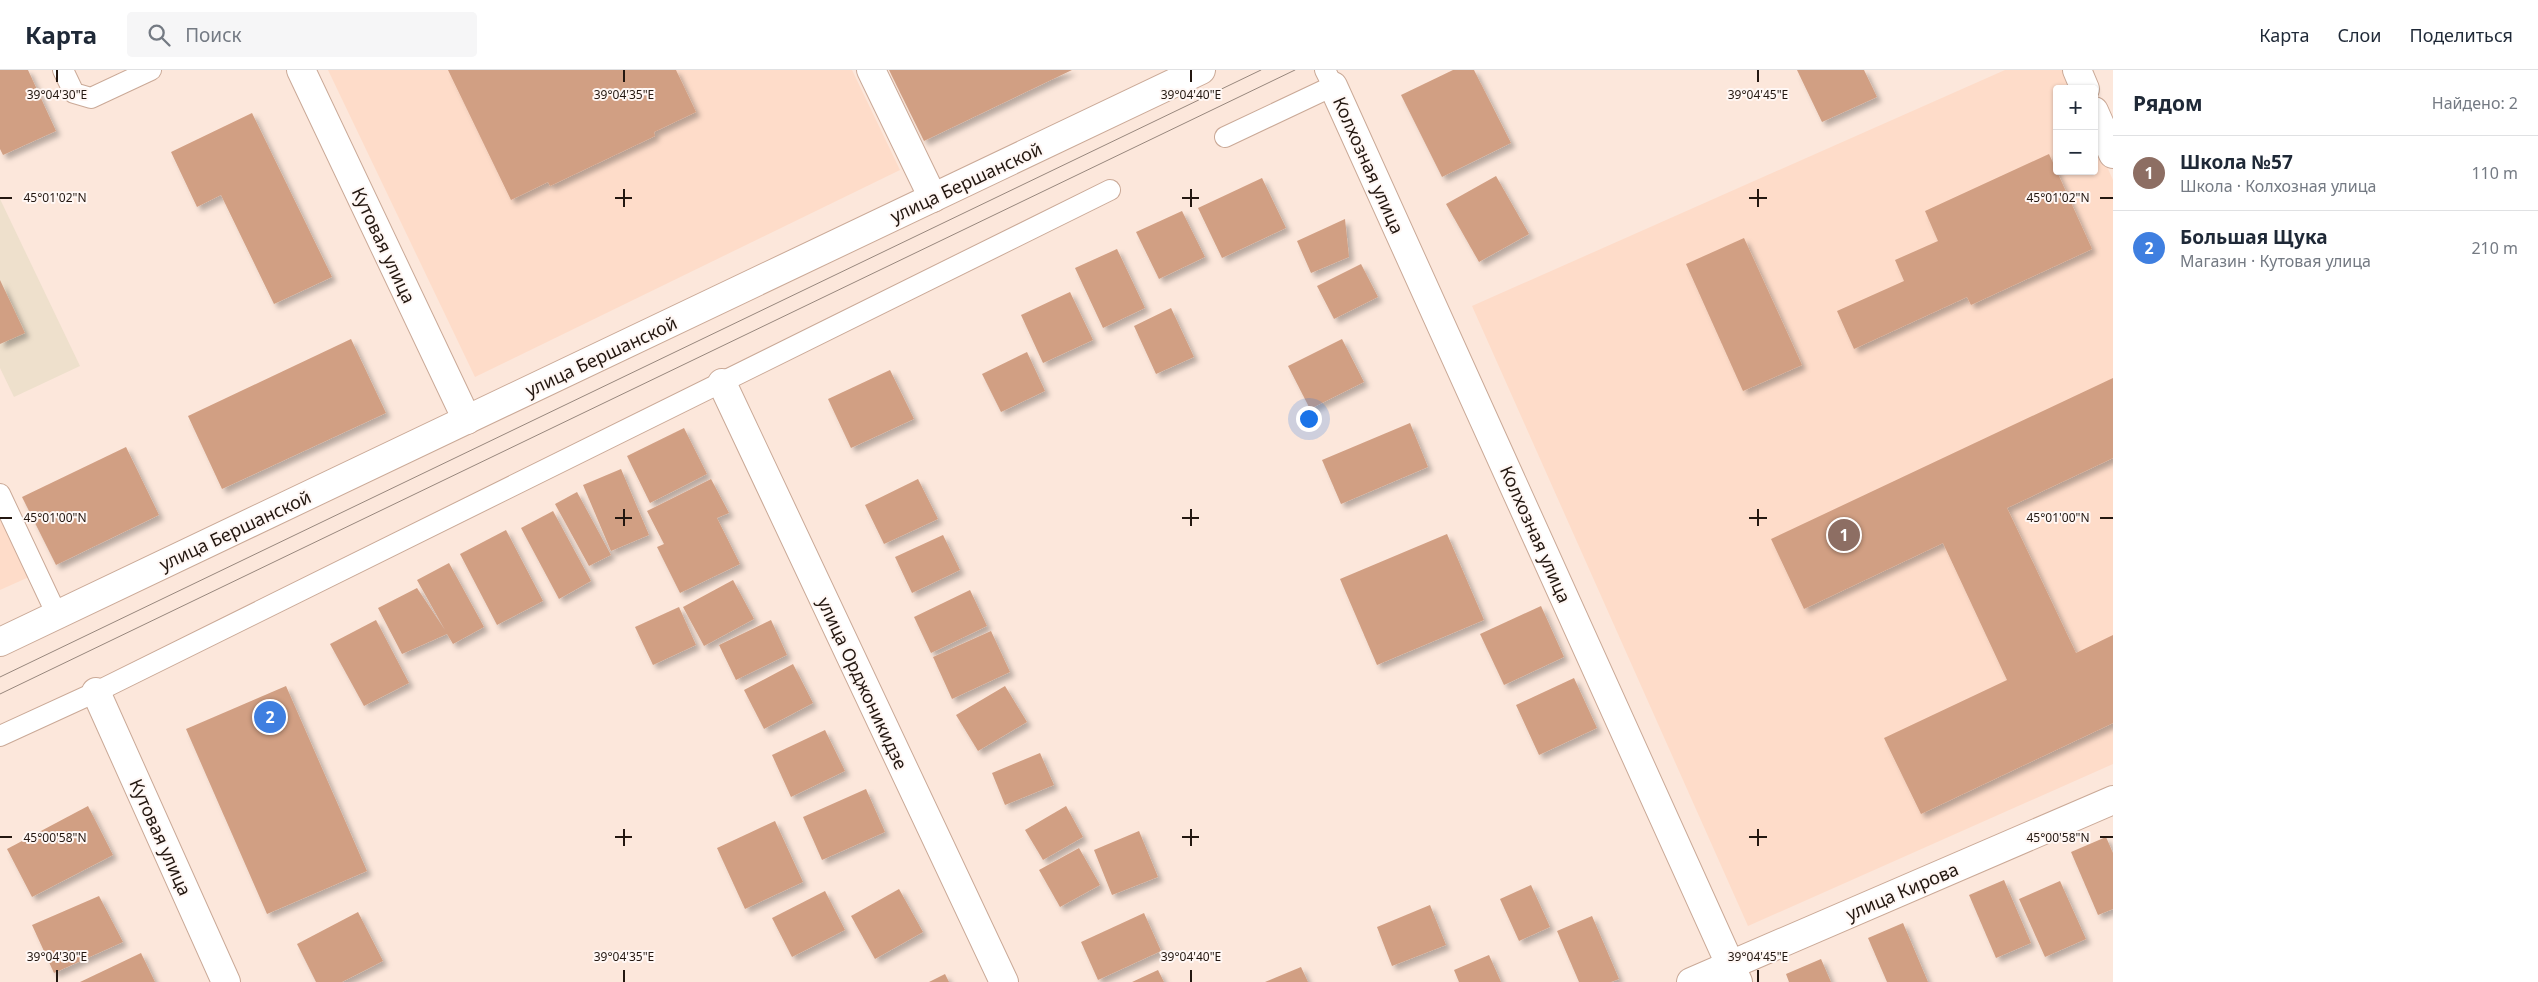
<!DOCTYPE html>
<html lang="ru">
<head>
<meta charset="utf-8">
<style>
	body { margin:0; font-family:"Noto Sans",sans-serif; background:#f6f6f7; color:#1f2937 }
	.controls { position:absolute; right:15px; top:15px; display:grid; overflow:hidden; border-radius:5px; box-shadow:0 1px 4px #0004 }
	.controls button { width:45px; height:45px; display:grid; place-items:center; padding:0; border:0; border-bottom:1px solid #e0e1e3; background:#fff; color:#1f2937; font:25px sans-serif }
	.you { position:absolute; left:1308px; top:348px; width:18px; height:18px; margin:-12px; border:4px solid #fff; border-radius:50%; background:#1a73e8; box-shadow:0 0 0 8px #1a73e833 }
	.badge { display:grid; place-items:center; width:32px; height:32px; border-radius:50%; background:#d93025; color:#fff; font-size:16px; font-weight:700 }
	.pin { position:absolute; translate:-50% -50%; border:2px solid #fff; box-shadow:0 1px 5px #0006 }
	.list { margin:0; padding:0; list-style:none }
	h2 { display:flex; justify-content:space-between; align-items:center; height:65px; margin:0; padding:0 20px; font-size:21px }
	h2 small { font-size:16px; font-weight:400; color:#747a83 }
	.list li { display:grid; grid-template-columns:32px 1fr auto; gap:15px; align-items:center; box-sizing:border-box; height:75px; padding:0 20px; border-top:1px solid #e0e1e3 }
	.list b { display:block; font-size:19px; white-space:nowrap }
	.list p { margin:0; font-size:16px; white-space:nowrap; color:#747a83 }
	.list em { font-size:16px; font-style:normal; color:#747a83 }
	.icon { flex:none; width:28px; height:28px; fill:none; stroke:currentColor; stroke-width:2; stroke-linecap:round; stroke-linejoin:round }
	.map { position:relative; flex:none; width:2113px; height:912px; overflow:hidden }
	header { display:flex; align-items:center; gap:30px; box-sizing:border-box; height:70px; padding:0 25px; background:#fff; border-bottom:1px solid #e0e1e3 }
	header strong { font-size:24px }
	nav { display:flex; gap:28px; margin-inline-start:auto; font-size:18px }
	.search { width:350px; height:45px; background:#f6f6f7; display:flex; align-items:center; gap:12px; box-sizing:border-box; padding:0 18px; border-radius:5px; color:#747a83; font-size:19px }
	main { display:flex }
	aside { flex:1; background:#fff }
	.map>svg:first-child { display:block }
	.built { fill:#fedcc9 }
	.industrial { fill:#eee0cc }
	.building { fill:#d19f83; filter:url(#shadow) }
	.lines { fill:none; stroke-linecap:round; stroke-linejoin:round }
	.service-casing { stroke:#caa997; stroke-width:22 }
	.minor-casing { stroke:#caa997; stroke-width:30 }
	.service { stroke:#fff; stroke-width:20 }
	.minor { stroke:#fff; stroke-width:28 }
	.tram { stroke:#98877d; stroke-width:1 }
	.ticks { fill:none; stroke:#231710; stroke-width:2 }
	.labels { text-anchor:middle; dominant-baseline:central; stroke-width:4; stroke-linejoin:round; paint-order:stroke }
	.street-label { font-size:18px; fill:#231710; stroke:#fff7f4 }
	.ticks-label { font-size:12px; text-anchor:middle; fill:#231710; stroke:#fff7f4; stroke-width:4; stroke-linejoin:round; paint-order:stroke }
</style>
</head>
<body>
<header>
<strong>Карта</strong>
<div class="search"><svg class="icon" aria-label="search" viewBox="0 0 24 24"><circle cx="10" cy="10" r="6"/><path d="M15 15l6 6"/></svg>Поиск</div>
<nav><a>Карта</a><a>Слои</a><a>Поделиться</a></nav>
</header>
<main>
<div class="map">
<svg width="2113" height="912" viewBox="0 0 2113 912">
	<defs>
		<filter id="shadow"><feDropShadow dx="4.5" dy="4.5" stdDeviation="2.5" flood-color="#0004"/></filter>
	</defs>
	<rect width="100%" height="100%" fill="#fce7db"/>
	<g class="built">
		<path d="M328 0H852L900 100 475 307Z"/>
		<path d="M2005 0H2064L2072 19H2057V101H2094V68L2113 110V694L1748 856 1472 236Z"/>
		<path d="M0 444 29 507 0 520Z"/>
	</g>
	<path class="industrial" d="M0 129 80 296 14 327 0 298Z"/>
	<g class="building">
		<path d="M0 0H28L56 61 3 85 0 79Z"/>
		<path d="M448 0H676L696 42 654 62 655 66 550 116 548 112 511 130Z"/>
		<path d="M889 0H1072L924 71Z"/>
		<path d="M1453 0H1474L1511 73 1442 107 1401 25Z"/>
		<path d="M1797 0H1864L1877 27 1822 52Z"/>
		<path d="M252 43 332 207 274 234 221 125 197 137 171 82Z"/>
		<path d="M2049 84 2092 179 1971 235 1967 227 1854 279 1837 241 1904 211 1895 190 1938 171 1925 141Z"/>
		<path d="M1496 106 1529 164 1479 192 1446 134Z"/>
		<path d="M1262 108 1286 158 1222 188 1198 138Z"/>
		<path d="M1182 141 1205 187 1159 209 1136 162Z"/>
		<path d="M1345 149 1349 187 1311 203 1297 171Z"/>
		<path d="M1744 168 1802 295 1743 321 1686 194Z"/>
		<path d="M1117 179 1145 238 1103 258 1075 198Z"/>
		<path d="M1361 194 1378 227 1334 249 1317 216Z"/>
		<path d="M0 210 25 263 0 274Z"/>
		<path d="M1070 222 1093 270 1043 293 1021 245Z"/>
		<path d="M1171 238 1194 287 1156 304 1134 256Z"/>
		<path d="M351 269 386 343 222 419 188 346Z"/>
		<path d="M1342 269 1364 312 1310 339 1288 296Z"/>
		<path d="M1027 282 1045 321 1001 342 982 304Z"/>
		<path d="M890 300 914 349 851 378 828 329Z"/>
		<path d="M2113 308V388L2007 438 2076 583 2113 565V653L1921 744 1884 668 2007 610 1943 473 1804 539 1771 469Z"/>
		<path d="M1410 353 1428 397 1341 434 1322 390Z"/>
		<path d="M684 358 707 404 650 433 627 386Z"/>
		<path d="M126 377 159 445 56 495 22 427Z"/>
		<path d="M621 399 649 465 611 481 583 415Z"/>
		<path d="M711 409 729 443 717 448 740 494 680 523 657 477 664 474 647 441Z"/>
		<path d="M918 409 938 449 884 474 865 435Z"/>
		<path d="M577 422 611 485 589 496 555 434Z"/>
		<path d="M553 441 591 511 559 529 521 458Z"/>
		<path d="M506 460 543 531 497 555 460 484Z"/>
		<path d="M1447 464 1484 550 1377 595 1340 509Z"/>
		<path d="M943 465 960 500 912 523 895 487Z"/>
		<path d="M449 493 484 557 453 574 447 564 402 584 378 538 417 518 445 560 417 510Z"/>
		<path d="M733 510 754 549 704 576 683 537Z"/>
		<path d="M970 520 987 556 931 583 914 547Z"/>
		<path d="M1541 536 1564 587 1504 615 1480 564Z"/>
		<path d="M679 537 696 575 653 595 635 557Z"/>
		<path d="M376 550 409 613 364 636 330 574Z"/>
		<path d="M771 550 787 585 736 610 719 575Z"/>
		<path d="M991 561 1010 602 952 629 933 587Z"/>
		<path d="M793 594 813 633 764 659 744 620Z"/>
		<path d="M1574 608 1597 658 1539 685 1516 635Z"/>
		<path d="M286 616 367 801 267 844 186 659Z"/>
		<path d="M1005 616 1027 652 978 681 956 645Z"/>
		<path d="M825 660 845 701 791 727 772 685Z"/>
		<path d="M1040 683 1054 715 1005 735 992 703Z"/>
		<path d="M866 719 885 762 822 790 803 747Z"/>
		<path d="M88 736 113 785 32 827 7 779Z"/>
		<path d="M1066 736 1083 767 1043 790 1025 760Z"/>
		<path d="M775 751 803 812 745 839 717 778Z"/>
		<path d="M1139 761 1158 807 1112 825 1094 780Z"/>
		<path d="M2106 767 2113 783V839L2098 845 2071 782Z"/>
		<path d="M1079 778 1100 815 1060 837 1039 800Z"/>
		<path d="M2004 810 2031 873 1996 888 1969 825Z"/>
		<path d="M2060 811 2086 869 2045 887 2019 829Z"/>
		<path d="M1531 815 1550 857 1519 871 1500 829Z"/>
		<path d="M899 819 923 862 875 889 851 846Z"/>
		<path d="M825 821 845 860 792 887 772 848Z"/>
		<path d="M99 826 123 872 54 903 32 855Z"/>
		<path d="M1430 835 1446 875 1392 896 1377 857Z"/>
		<path d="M358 842 383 891 342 912H316L297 874Z"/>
		<path d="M1144 843 1161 881 1098 910 1081 872Z"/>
		<path d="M1592 846 1619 909 1611 912H1579L1557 861Z"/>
		<path d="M1903 853 1928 912H1887L1868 868Z"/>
		<path d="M141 883 155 912H80Z"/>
		<path d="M1489 885 1501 912H1459L1454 900Z"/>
		<path d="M1821 889 1831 912H1789L1786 904Z"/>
		<path d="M1301 897 1308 912H1265Z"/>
		<path d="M1158 900 1164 912H1132Z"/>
		<path d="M945 904 949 912H929Z"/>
	</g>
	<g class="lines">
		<defs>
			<g id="service">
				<path d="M63 0 74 23 91 28 151 0"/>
				<path d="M1225 67 1333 16 1325 0"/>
				<path d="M0 424 57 545"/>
				<path d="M0 666 96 622 1110 120"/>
			</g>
			<g id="minor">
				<path d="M301 0 467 350"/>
				<path d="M871 0 933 128"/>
				<path d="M2077 0 2085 19"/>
				<path d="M1333 16 1738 912"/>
				<path d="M2094 41 2113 84"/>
				<path d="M722 313 1004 912"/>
				<path d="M0 572 1201 0"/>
				<path d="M96 622 226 912"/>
				<path d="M1691 912 2113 730"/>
			</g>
		</defs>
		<use href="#service" class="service-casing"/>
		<use href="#minor" class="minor-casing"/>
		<use href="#service" class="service"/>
		<use href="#minor" class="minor"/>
		<g class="tram">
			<path d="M0 607 1261 0"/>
			<path d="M0 624 1295 0"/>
		</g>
	</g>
	<path class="ticks" d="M57 0V12M624 0V12M1191 0V12M1758 0V12M624 119V137M1191 119V137M1758 119V137M0 128H12M615 128H632M1182 128H1199M1749 128H1767M2100 128H2113M624 439V456M1191 439V456M1758 439V456M0 448H12M615 448H632M1182 448H1199M1749 448H1767M2100 448H2113M624 759V776M1191 759V776M1758 759V776M0 767H12M615 767H632M1182 767H1199M1749 767H1767M2100 767H2113M57 900V912M624 900V912M1191 900V912M1758 900V912"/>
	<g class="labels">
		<g class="street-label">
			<text transform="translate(1369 95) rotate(66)">Колхозная улица</text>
			<text transform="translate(966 112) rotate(-25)">улица Бершанской</text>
			<text transform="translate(384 175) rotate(65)">Кутовая улица</text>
			<text transform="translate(601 286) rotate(-25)">улица Бершанской</text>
			<text transform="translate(235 460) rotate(-25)">улица Бершанской</text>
			<text transform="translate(1536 464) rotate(66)">Колхозная улица</text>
			<text transform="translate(863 613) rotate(65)">улица Орджоникидзе</text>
			<text transform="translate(161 767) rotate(66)">Кутовая улица</text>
			<text transform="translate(1902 821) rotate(-23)">улица Кирова</text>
		</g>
	</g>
	<g class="ticks-label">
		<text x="57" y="29">39°04'30"E</text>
		<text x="624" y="29">39°04'35"E</text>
		<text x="1191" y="29">39°04'40"E</text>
		<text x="1758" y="29">39°04'45"E</text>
		<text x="55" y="132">45°01'02"N</text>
		<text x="2058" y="132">45°01'02"N</text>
		<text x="55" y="452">45°01'00"N</text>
		<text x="2058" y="452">45°01'00"N</text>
		<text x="55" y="772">45°00'58"N</text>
		<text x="2058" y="772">45°00'58"N</text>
		<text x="57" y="891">39°04'30"E</text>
		<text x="624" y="891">39°04'35"E</text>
		<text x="1191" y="891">39°04'40"E</text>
		<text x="1758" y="891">39°04'45"E</text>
	</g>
</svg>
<div class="controls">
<button>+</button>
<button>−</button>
</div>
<div class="you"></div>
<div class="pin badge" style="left:1844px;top:465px;background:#8d6e63">1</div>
<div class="pin badge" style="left:270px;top:647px;background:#3f7fe0">2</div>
</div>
<aside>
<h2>Рядом<small>Найдено: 2</small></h2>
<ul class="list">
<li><span class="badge" style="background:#8d6e63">1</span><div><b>Школа №57</b><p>Школа · Колхозная улица</p></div><em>110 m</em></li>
<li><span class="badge" style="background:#3f7fe0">2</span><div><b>Большая Щука</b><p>Магазин · Кутовая улица</p></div><em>210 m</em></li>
</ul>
</aside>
</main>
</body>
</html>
